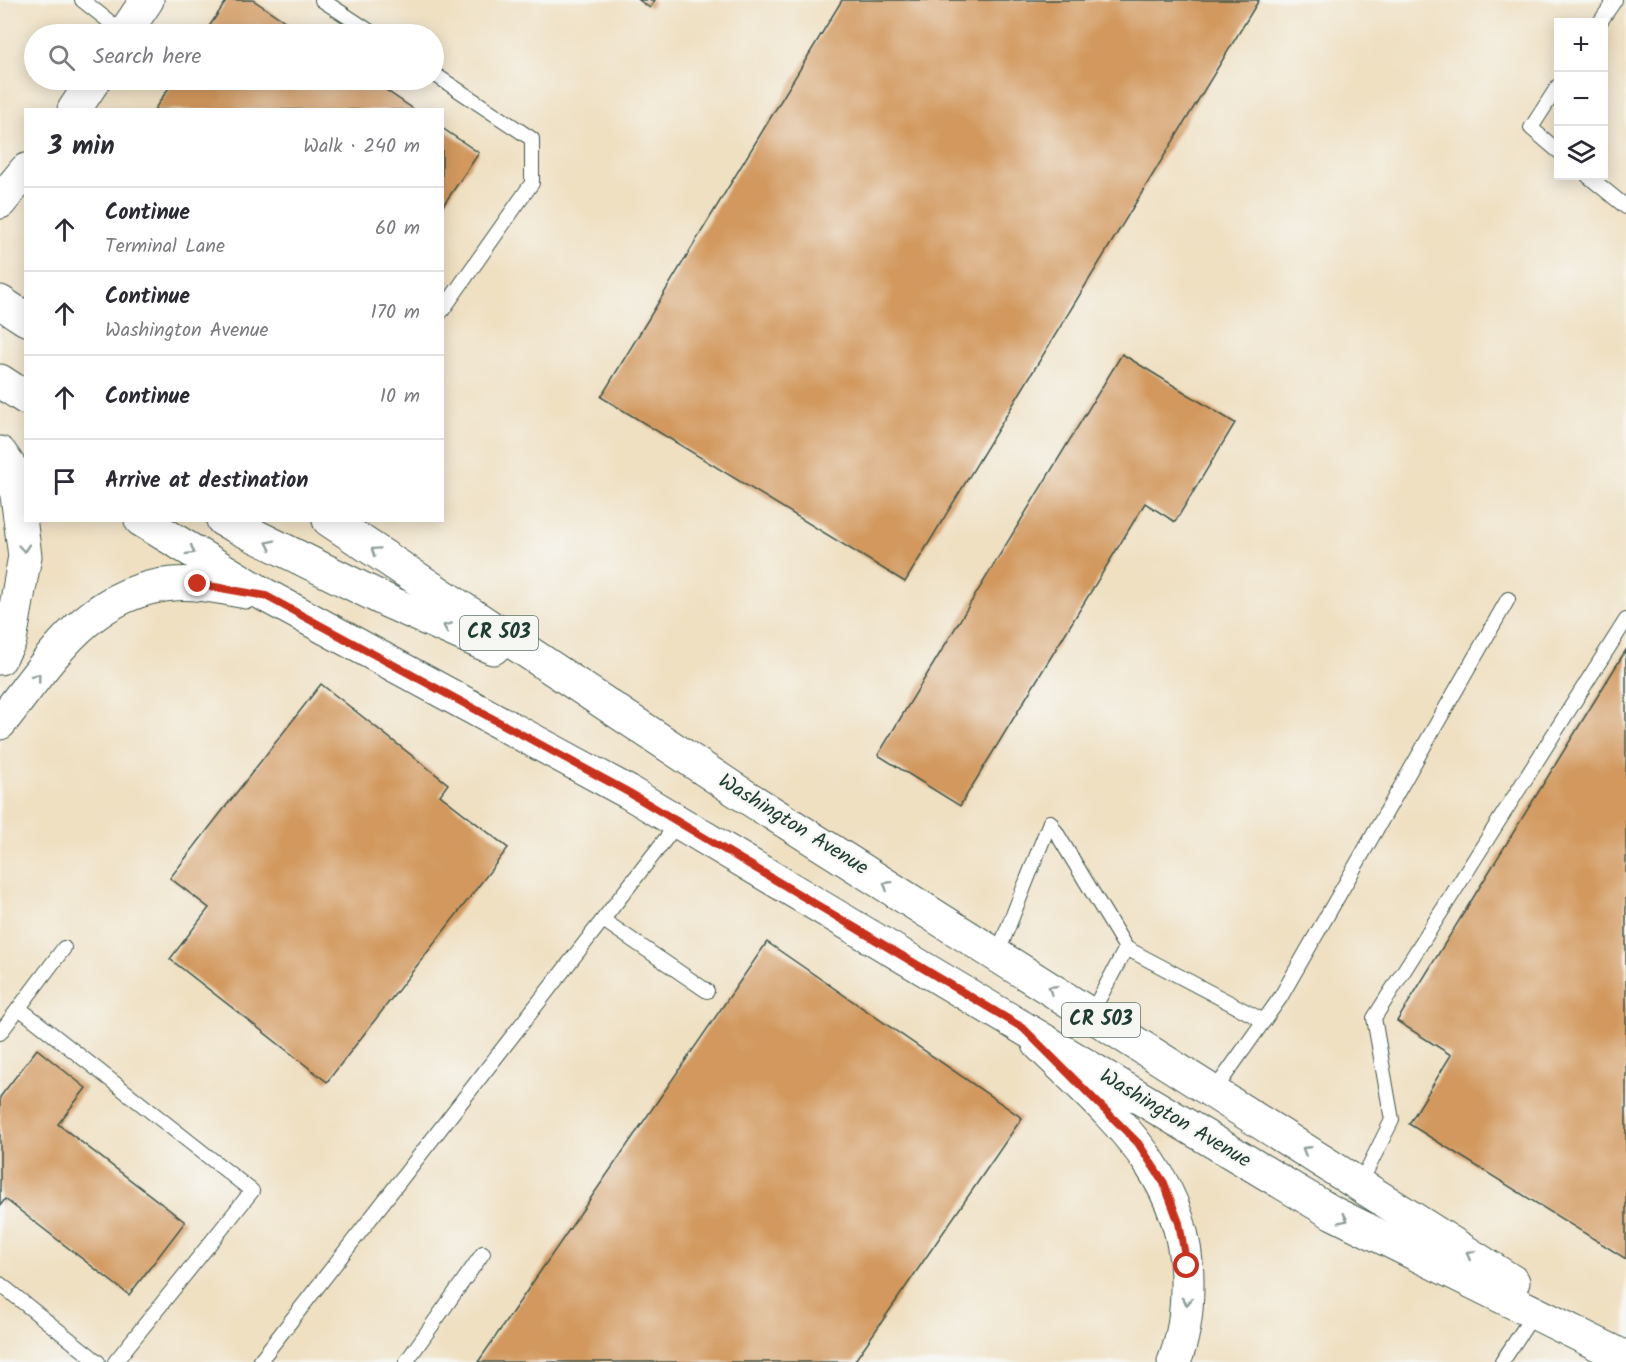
<!DOCTYPE html>
<html lang="en">
<head>
<meta charset="utf-8">
<style>
	body { margin:0; font-family:Kalam,sans-serif; background:#f2f2f3; color:#2b2b33 }
	.controls { position:absolute; right:18px; top:18px; display:grid; overflow:hidden; border-radius:0px; box-shadow:0 3px 15px #0003 }
	.controls button { width:54px; height:54px; display:grid; place-items:center; padding:0; border:0; border-bottom:2px solid #e1e1e2; background:#fff; color:#2b2b33; font:30px sans-serif }
	.stop { position:absolute; width:18px; height:18px; margin:-14px; border:4px solid #c8321e; border-radius:50%; background:#fff }
	.stop.end { background:#c8321e; border-color:#fff; box-shadow:0 2px 6px #0008 }
	.list { margin:0; padding:0; list-style:none }
	h2 { display:flex; justify-content:space-between; align-items:center; height:78px; margin:0; padding:0 24px; font-size:26px }
	h2 small { font-size:20px; font-weight:400; color:#7c7c81 }
	.list li { display:grid; grid-template-columns:39px 1fr auto; gap:18px; align-items:center; box-sizing:border-box; height:84px; padding:0 24px; border-top:2px solid #e1e1e2 }
	.list b { display:block; font-size:22px; white-space:nowrap }
	.list p { margin:0; font-size:20px; white-space:nowrap; color:#7c7c81 }
	.list em { font-size:20px; font-style:normal; color:#7c7c81 }
	.icon { flex:none; width:33px; height:33px; fill:none; stroke:currentColor; stroke-width:2; stroke-linecap:round; stroke-linejoin:round }
	.map { position:relative; flex:none; width:1626px; height:1362px; overflow:hidden }
	.search { position:absolute; background:#fff; box-shadow:0 3px 15px #0003; left:24px; top:24px; width:420px; height:66px; display:flex; align-items:center; gap:15px; box-sizing:border-box; padding:0 21px; border-radius:33px; color:#7c7c81; font-size:22px }
	.panel { position:absolute; background:#fff; box-shadow:0 3px 15px #0003; left:24px; top:108px; width:420px; height:414px; border-radius:0px }
	.map>svg:first-child { display:block }
	.building { fill:#d2985d }
	.lines { fill:none; stroke-linecap:round; stroke-linejoin:round }
	.lane-casing { stroke:#3e5549; stroke-width:16 }
	.secondary-casing { stroke:#3e5549; stroke-width:35 }
	.primary-casing { stroke:#3e5549; stroke-width:35 }
	.lane { stroke:#fff; stroke-width:14 }
	.secondary { stroke:#fff; stroke-width:33 }
	.primary { stroke:#fff; stroke-width:33 }
	.oneway { stroke:#8f9e9a }
	.route { stroke:#c8321e; stroke-width:8 }
	.labels { text-anchor:middle; dominant-baseline:central; stroke-width:5; stroke-linejoin:round; paint-order:stroke }
	.shield { fill:#f6f6f2; stroke:#60746d; stroke-width:1.5 }
	.shield-label { font-size:20px; font-weight:bold; fill:#1f3d34 }
	.street-label { font-size:21px; fill:#1f3d34; stroke:#f6f6f2 }
</style>
</head>
<body>
<div class="map">
<svg width="1626" height="1362" viewBox="0 0 1626 1362">
	<rect width="100%" height="100%" fill="#f6f6f2"/>
	<filter id="ink" filterUnits="userSpaceOnUse"><feTurbulence type="fractalNoise" baseFrequency=".0167" numOctaves="2"/><feDisplacementMap in="SourceGraphic" scale="12" xChannelSelector="R" yChannelSelector="G"/><feConvolveMatrix kernelMatrix="1 2 1 2 8 2 1 2 1" color-interpolation-filters="sRGB"/></filter>
	<filter id="wash" filterUnits="userSpaceOnUse"><feTurbulence type="fractalNoise" baseFrequency=".008" numOctaves="4" result="noise"/><feDisplacementMap in="SourceGraphic" scale="24" xChannelSelector="R" yChannelSelector="G"/><feGaussianBlur stdDeviation="1.35" result="paint"/><feColorMatrix in="noise" values="0 0 0 0 0 0 0 0 0 0 0 0 0 0 0 0 0 1.4 0 .05"/><feComposite in="paint" operator="in"/></filter>
	<g filter="url(#wash)">
		<rect width="100%" height="100%" fill="#efe0c2"/>
		<g id="blocks">
			<g class="building">
				<path d="M227 0H253L304 34H204Z"/>
				<path d="M639 0H655L650 8Z"/>
				<path d="M842 0H1259L905 582 601 397Z"/>
				<path d="M174 80H371L415 110H154Z"/>
				<path d="M442 128 479 153 442 207Z"/>
				<path d="M1122 354 1235 423 1175 522 1145 503 960 806 878 755Z"/>
				<path d="M1626 650V1259L1409 1124 1451 1055 1397 1021Z"/>
				<path d="M321 684 448 784 440 795 508 848 327 1082 170 959 209 908 170 878Z"/>
				<path d="M767 942 1022 1118 854 1362H478Z"/>
				<path d="M37 1049 86 1088 58 1124 185 1222 129 1295 5 1199 0 1206V1097Z"/>
			</g>
		</g>
	</g>
	<g filter="url(#ink)">
		<use href="#blocks" fill-opacity="0" stroke="#3e5549" stroke-width="1.5"/>
		<g class="lines">
			<defs>
				<g id="lane">
					<path d="M82 0 125 34"/>
					<path d="M322 0 374 34"/>
					<path d="M1600 22 1615 0"/>
					<path d="M434 74 532 139V183L442 311"/>
					<path d="M1558 86 1531 128 1558 151"/>
					<path d="M1588 176 1626 207"/>
					<path d="M1050 822 1126 948"/>
					<path d="M603 920 707 991"/>
					<path d="M997 955 1050 822"/>
					<path d="M19 1008 252 1191 115 1362"/>
					<path d="M1091 1014 1126 948 1264 1021"/>
					<path d="M0 1033 64 948"/>
					<path d="M1214 1091 1280 998 1508 599"/>
					<path d="M1360 1184 1392 1120 1374 1018 1626 620"/>
					<path d="M0 1284 98 1362"/>
					<path d="M259 1362 678 823"/>
					<path d="M406 1362 483 1253"/>
					<path d="M1502 1362 1535 1312"/>
				</g>
				<g id="secondary">
					<path d="M124 34 147 0"/>
					<path d="M74 110 94 80"/>
					<path d="M0 202 26 170"/>
					<path d="M1039 1044C1111 1115 1189 1176 1187 1286 1187 1311 1184 1338 1174 1362"/>
				</g>
				<g id="primary">
					<path d="M0 302 26 319"/>
					<path d="M0 381 26 398"/>
					<path d="M0 453 14 473 25 556 10 640 0 658"/>
					<path d="M141 520 265 595 628 792 1333 1213 1626 1358"/>
					<path d="M223 520 389 602 493 648"/>
					<path d="M329 520 734 789 1513 1282"/>
					<path d="M0 723C49 662 88 591 173 584 198 582 223 588 246 592"/>
				</g>
			</defs>
			<use href="#lane" class="lane-casing"/>
			<use href="#secondary" class="secondary-casing"/>
			<use href="#primary" class="primary-casing"/>
			<use href="#lane" class="lane"/>
			<use href="#secondary" class="secondary"/>
			<use href="#primary" class="primary"/>
		</g>
		<defs><path id="oneway-chevron" d="M-2-3.5L2.5 0L-2 3.5" fill="none" stroke-width="1.6" stroke-linecap="round" stroke-linejoin="round" transform="scale(1.5)"/></defs>
		<g class="oneway">
			<use href="#oneway-chevron" transform="translate(270 544) rotate(-154)"/>
			<use href="#oneway-chevron" transform="translate(24 548) rotate(85)"/>
			<use href="#oneway-chevron" transform="translate(191 551) rotate(31)"/>
			<use href="#oneway-chevron" transform="translate(375 551) rotate(-146)"/>
			<use href="#oneway-chevron" transform="translate(447 627) rotate(-156)"/>
			<use href="#oneway-chevron" transform="translate(37 677) rotate(-51)"/>
			<use href="#oneway-chevron" transform="translate(887 885) rotate(-148)"/>
			<use href="#oneway-chevron" transform="translate(1052 989) rotate(-148)"/>
			<use href="#oneway-chevron" transform="translate(1306 1150) rotate(-148)"/>
			<use href="#oneway-chevron" transform="translate(1344 1219) rotate(26)"/>
			<use href="#oneway-chevron" transform="translate(1470 1254) rotate(-148)"/>
			<use href="#oneway-chevron" transform="translate(1187 1301) rotate(92)"/>
		</g>
	</g>
	<g class="lines" filter="url(#ink)">
		<path class="route" d="M198 584 266 596 628 792 1023 1028 1138 1143 1164 1183 1179 1223 1187 1266"/>
	</g>
	<g class="labels">
		<g class="shield">
			<rect x="460" y="616" width="78" height="34" rx="4.5"/>
			<rect x="1062" y="1003" width="78" height="34" rx="4.5"/>
		</g>
		<g class="shield-label">
			<text x="499" y="633">CR 503</text>
			<text x="1101" y="1020">CR 503</text>
		</g>
		<g class="street-label">
			<text transform="translate(793 825) rotate(32)">Washington Avenue</text>
			<text transform="translate(1175 1119) rotate(31)">Washington Avenue</text>
		</g>
	</g>
</svg>
<div class="controls">
<button>+</button>
<button>−</button>
<button><svg class="icon" aria-label="layers" viewBox="0 0 24 24"><path d="M12 4l9 5-9 5-9-5zM3 14l9 5 9-5"/></svg></button>
</div>
<div class="stop" style="left:1187px;top:1266px"></div>
<div class="stop end" style="left:198px;top:584px"></div>
<div class="search"><svg class="icon" aria-label="search" viewBox="0 0 24 24"><circle cx="10" cy="10" r="6"/><path d="M15 15l6 6"/></svg>Search here</div>
<section class="panel">
<h2>3 min<small>Walk · 240 m</small></h2>
<ul class="list">
<li><svg class="icon" aria-label="ahead" viewBox="0 0 24 24"><path d="M12 20V5M6 11l6-6 6 6"/></svg><div><b>Continue</b><p>Terminal Lane</p></div><em>60 m</em></li>
<li><svg class="icon" aria-label="ahead" viewBox="0 0 24 24"><path d="M12 20V5M6 11l6-6 6 6"/></svg><div><b>Continue</b><p>Washington Avenue</p></div><em>170 m</em></li>
<li><svg class="icon" aria-label="ahead" viewBox="0 0 24 24"><path d="M12 20V5M6 11l6-6 6 6"/></svg><div><b>Continue</b></div><em>10 m</em></li>
<li><svg class="icon" aria-label="arrive" viewBox="0 0 24 24"><path d="M6 21V4h12l-3 4 3 4H6"/></svg><div><b>Arrive at destination</b></div></li>
</ul>
</section>
</div>
</body>
</html>
